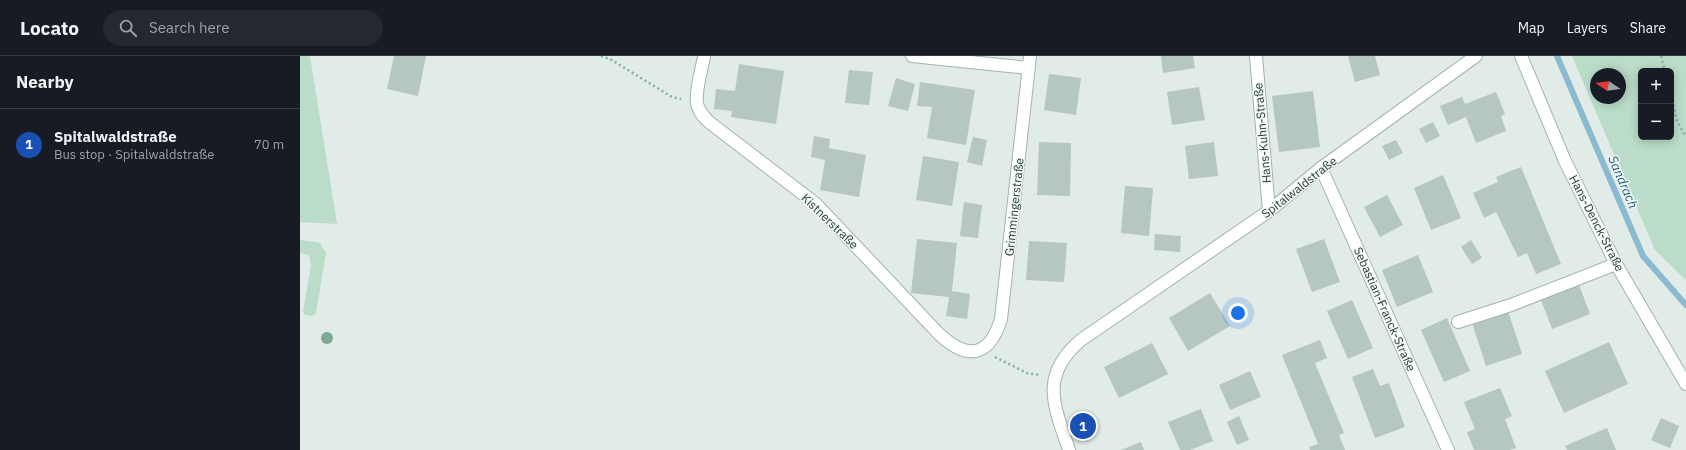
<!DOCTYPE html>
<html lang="en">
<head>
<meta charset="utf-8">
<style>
	body { margin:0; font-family:"IBM Plex Sans",sans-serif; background:#242831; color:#f1f3f6 }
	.controls { position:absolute; right:12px; top:12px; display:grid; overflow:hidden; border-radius:6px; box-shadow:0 2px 10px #0003 }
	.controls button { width:36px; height:36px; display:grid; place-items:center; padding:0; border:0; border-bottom:1px solid #363941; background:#171b24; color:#f1f3f6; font:20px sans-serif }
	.compass { position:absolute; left:1290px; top:12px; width:36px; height:36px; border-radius:50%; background:#171b24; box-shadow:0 2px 10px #0003; rotate:283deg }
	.you { position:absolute; left:938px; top:257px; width:14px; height:14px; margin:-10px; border:3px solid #fff; border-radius:50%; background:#1a73e8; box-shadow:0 0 0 6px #1a73e833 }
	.badge { display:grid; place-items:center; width:26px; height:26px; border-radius:50%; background:#d93025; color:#fff; font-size:13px; font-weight:700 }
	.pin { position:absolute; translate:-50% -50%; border:2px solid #fff; box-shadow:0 1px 4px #0006 }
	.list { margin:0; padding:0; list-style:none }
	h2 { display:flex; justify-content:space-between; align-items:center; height:52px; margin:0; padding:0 16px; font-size:17px }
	h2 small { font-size:13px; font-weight:400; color:#9ea1a6 }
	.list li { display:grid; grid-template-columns:26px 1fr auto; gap:12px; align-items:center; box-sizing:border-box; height:72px; padding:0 16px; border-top:1px solid #363941 }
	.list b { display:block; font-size:15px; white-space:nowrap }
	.list p { margin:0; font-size:13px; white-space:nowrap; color:#9ea1a6 }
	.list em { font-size:13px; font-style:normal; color:#9ea1a6 }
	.icon { flex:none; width:22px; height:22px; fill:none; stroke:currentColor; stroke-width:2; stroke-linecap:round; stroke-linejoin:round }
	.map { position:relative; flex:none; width:1386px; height:394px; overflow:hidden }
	header { display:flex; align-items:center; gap:24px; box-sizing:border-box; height:56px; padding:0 20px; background:#171b24; border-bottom:1px solid #363941 }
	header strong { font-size:19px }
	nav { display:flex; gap:22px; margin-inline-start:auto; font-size:14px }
	.search { width:280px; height:36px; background:#242831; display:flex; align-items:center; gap:10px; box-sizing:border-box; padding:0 14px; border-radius:22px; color:#9ea1a6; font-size:15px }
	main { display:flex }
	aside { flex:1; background:#171b24 }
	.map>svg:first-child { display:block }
	.green { fill:#badcc8; fill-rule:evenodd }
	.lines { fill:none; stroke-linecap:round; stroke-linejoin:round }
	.stream { stroke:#8abacf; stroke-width:6 }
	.building { fill:#b6c6c2 }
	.minor-casing { stroke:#a4b3b0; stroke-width:14 }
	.path { stroke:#82aea7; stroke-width:2.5; stroke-dasharray:2 3; stroke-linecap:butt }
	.minor { stroke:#fff; stroke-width:12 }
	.tree { fill:#7ea895 }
	.labels { text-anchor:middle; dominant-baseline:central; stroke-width:3; stroke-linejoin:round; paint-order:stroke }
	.street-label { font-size:12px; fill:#223b38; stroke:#f1f8f5 }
	.water-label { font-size:13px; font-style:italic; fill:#1e5a76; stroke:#f1f8f5 }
</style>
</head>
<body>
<header>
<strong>Locato</strong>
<div class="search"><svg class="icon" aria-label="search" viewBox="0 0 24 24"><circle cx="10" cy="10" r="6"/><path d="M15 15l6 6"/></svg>Search here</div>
<nav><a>Map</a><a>Layers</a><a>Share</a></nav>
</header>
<main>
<aside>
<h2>Nearby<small></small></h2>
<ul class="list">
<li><span class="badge" style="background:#1a4fb4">1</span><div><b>Spitalwaldstraße</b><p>Bus stop · Spitalwaldstraße</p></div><em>70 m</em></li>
</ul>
</aside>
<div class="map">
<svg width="1386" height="394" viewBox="0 0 1386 394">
	<rect width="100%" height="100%" fill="#e1ebe8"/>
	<g class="green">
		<path d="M0 0H10L37 168 0 166Z"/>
		<path d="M1272 0H1386V224L1355 194ZM1341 15H1371V81H1341ZM1296 18H1320V42H1296Z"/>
		<path d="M0 184 20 187 26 197 16 257 12 260 5 259 3 256 11 209 9 199 0 197Z"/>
	</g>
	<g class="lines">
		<path class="stream" d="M1257 0 1343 200 1386 249"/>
	</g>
	<g class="building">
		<path d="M94 0H126L118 40 87 33Z"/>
		<path d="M861 0H893L895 12 863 17Z"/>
		<path d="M1048 0H1075L1080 19 1055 26Z"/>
		<path d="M439 8 484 15 476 68 431 61 432 55 414 53 416 33 435 35Z"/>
		<path d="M549 14 573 16 569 49 545 47Z"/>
		<path d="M749 18 781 22 776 59 744 54Z"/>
		<path d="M596 22 615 28 608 55 588 50Z"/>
		<path d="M620 26 675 34 666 89 627 82 632 51 617 50Z"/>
		<path d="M899 31 905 64 872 69 867 36Z"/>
		<path d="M1013 35 1020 91 979 96 972 40Z"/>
		<path d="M1196 36 1205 58 1201 60 1206 75 1176 87 1166 61 1148 69 1140 50 1162 41 1165 48Z"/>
		<path d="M1133 66 1140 80 1126 87 1119 73Z"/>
		<path d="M514 80 530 83 529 92 566 99 559 141 520 134 525 104 511 101Z"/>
		<path d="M673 81 687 84 682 110 667 106Z"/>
		<path d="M1096 84 1103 97 1089 104 1082 90Z"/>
		<path d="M739 86 771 87 770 140 737 139Z"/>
		<path d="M914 86 918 120 889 123 885 90Z"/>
		<path d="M623 100 659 106 652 150 616 144Z"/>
		<path d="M1221 111 1261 208 1236 218 1227 197 1218 201 1196 156 1184 162 1173 137 1198 126 1196 121Z"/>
		<path d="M1143 119 1161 162 1131 174 1114 132Z"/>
		<path d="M825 130 853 132 849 180 821 177Z"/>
		<path d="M1087 139 1103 169 1080 181 1064 151Z"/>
		<path d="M664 146 682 149 678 182 660 180Z"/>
		<path d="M855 178 881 180 880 196 854 194Z"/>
		<path d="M617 183 657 187 652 235 670 238 667 263 646 260 649 241 611 237Z"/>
		<path d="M1024 183 1040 226 1012 236 996 193Z"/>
		<path d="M1171 184 1182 202 1172 208 1161 191Z"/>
		<path d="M729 185 767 187 764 226 726 224Z"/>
		<path d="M1118 199 1133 236 1097 251 1082 214Z"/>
		<path d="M1279 229 1290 258 1252 273 1241 244Z"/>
		<path d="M910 237 930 270 888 295 869 262Z"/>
		<path d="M1052 244 1073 292 1048 303 1027 255Z"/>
		<path d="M1208 255 1222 298 1186 310 1172 267Z"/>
		<path d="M1147 262 1170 315 1144 326 1121 274Z"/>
		<path d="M1020 284 1027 302 1015 307 1044 377 1039 379 1045 394H1010L1009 391 1018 388 982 299Z"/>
		<path d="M1309 286 1328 328 1264 357 1245 315Z"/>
		<path d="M852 287 868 318 819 342 804 311Z"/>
		<path d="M1073 313 1080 330 1089 327 1105 371 1075 382 1052 321Z"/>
		<path d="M950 315 961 341 930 354 919 329Z"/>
		<path d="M1200 332 1212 360 1205 363 1216 392 1210 394H1174L1167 376 1175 373 1164 346Z"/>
		<path d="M901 353 913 385 890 394H880L868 366Z"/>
		<path d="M939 360 949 384 937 389 927 366Z"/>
		<path d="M1361 362 1379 370 1370 392 1351 384Z"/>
		<path d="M1307 372 1316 394H1267L1265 390Z"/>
		<path d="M841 386 844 394H821Z"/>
	</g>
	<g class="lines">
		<defs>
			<g id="minor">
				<path d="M404 0C402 14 395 33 397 47 398 55 404 61 409 66L516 148 639 278C667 304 689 302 701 263L730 0"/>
				<path d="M612 0 729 12"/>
				<path d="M956 0 969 155"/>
				<path d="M1221 0 1265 105 1316 208 1386 328"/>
				<path d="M1021 112 1148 394"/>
				<path d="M1158 266 1211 249 1316 208"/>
				<path d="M769 394C754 349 739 320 781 284L969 155 1021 112 1176 0"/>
			</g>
		</defs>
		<use href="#minor" class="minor-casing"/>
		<g class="path">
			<path d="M301 0 310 3 372 41 381 43"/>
			<path d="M1361 0 1365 15"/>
			<path d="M1371 39 1377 65 1386 81"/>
			<path d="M695 301 727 317 740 319"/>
		</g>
		<use href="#minor" class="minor"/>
	</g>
	<circle class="tree" cx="27" cy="282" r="6"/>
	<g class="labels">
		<g class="street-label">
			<text transform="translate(962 77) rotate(-95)">Hans-Kuhn-Straße</text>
			<text transform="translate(999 131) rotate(-38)">Spitalwaldstraße</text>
			<text transform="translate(714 151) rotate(-84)">Grimmingerstraße</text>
			<text transform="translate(530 165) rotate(44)">Kistnerstraße</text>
			<text transform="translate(1297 167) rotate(63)">Hans-Denck-Straße</text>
			<text transform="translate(1085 253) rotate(66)">Sebastian-Franck-Straße</text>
		</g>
		<g class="water-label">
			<text transform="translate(1323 126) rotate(67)">Sandrach</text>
		</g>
	</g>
</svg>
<div class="controls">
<button>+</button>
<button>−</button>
</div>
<svg class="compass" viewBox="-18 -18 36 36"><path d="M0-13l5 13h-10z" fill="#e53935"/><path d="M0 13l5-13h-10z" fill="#9ea1a6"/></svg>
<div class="you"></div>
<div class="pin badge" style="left:783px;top:370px;background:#1a4fb4">1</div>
</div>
</main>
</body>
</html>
